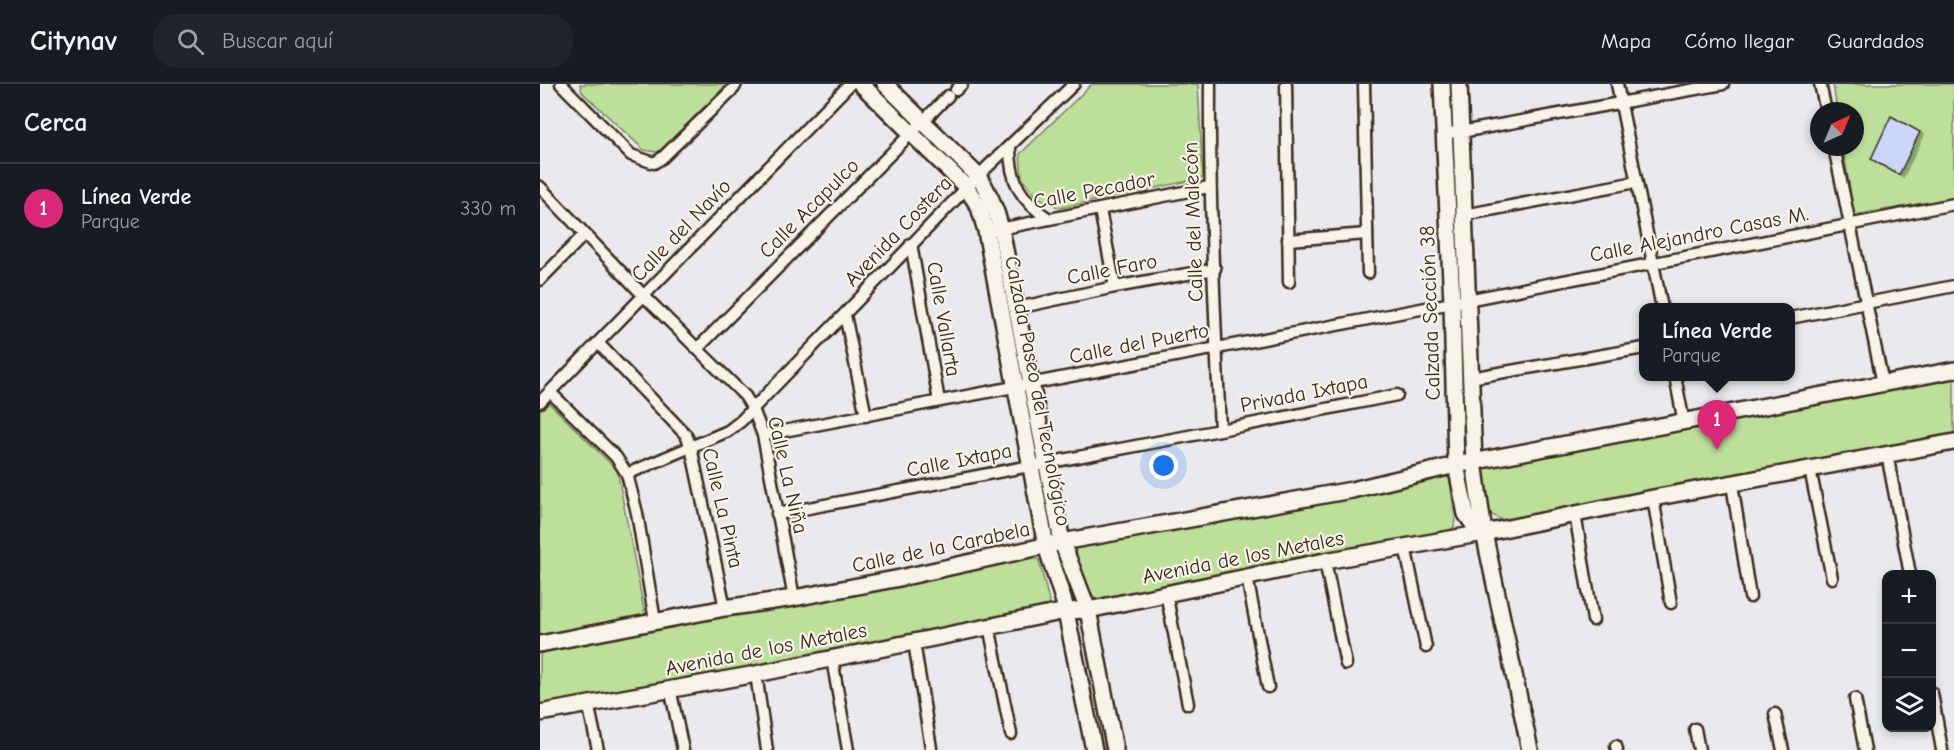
<!DOCTYPE html>
<html lang="es">
<head>
<meta charset="utf-8">
<style>
	body { margin:0; font-family:"Comic Neue",sans-serif; background:#20242c; color:#f1f3f6 }
	.controls { position:absolute; right:18px; bottom:18px; display:grid; overflow:hidden; border-radius:12px; box-shadow:0 3px 9px #0003 }
	.controls button { width:54px; height:54px; display:grid; place-items:center; padding:0; border:0; border-bottom:2px solid #363941; background:#171b24; color:#f1f3f6; font:30px sans-serif }
	.compass { position:absolute; left:1270px; top:18px; width:54px; height:54px; border-radius:50%; background:#171b24; box-shadow:0 3px 9px #0003; rotate:44deg }
	.you { position:absolute; left:624px; top:382px; width:21px; height:21px; margin:-15px; border:4px solid #fff; border-radius:50%; background:#1a73e8; box-shadow:0 0 0 9px #1a73e833 }
	.badge { display:grid; place-items:center; width:39px; height:39px; border-radius:50%; background:#db2777; color:#fff; font-size:20px; font-weight:700 }
	.pin { position:absolute; translate:-50% -50px; filter:drop-shadow(0 2px 3px #0008) }
	.pin::after { content:''; position:absolute; top:32px; width:21px; height:18px; background:inherit; clip-path:polygon(0 0,100% 0,50% 100%) }
	.popup { position:absolute; left:1099px; top:219px; width:156px; height:78px; box-sizing:border-box; display:grid; place-content:center; border-radius:12px; background:#171b24; filter:drop-shadow(0 2px 4px #0005); font-size:20px; white-space:nowrap; color:#9ea1a6 }
	.popup b { font-size:22px; color:#f1f3f6 }
	.popup::after { content:''; position:absolute; left:50%; top:100%; margin-left:-12px; border:12px solid transparent; border-top-color:#171b24 }
	.list { margin:0; padding:0; list-style:none }
	h2 { display:flex; justify-content:space-between; align-items:center; height:78px; margin:0; padding:0 24px; font-size:26px }
	h2 small { font-size:20px; font-weight:400; color:#9ea1a6 }
	.list li { display:grid; grid-template-columns:39px 1fr auto; gap:18px; align-items:center; box-sizing:border-box; height:90px; padding:0 24px; border-top:2px solid #363941 }
	.list b { display:block; font-size:22px; white-space:nowrap }
	.list p { margin:0; font-size:20px; white-space:nowrap; color:#9ea1a6 }
	.list em { font-size:20px; font-style:normal; color:#9ea1a6 }
	.icon { flex:none; width:33px; height:33px; fill:none; stroke:currentColor; stroke-width:2; stroke-linecap:round; stroke-linejoin:round }
	.map { position:relative; flex:none; width:1414px; height:666px; overflow:hidden }
	header { display:flex; align-items:center; gap:36px; box-sizing:border-box; height:84px; padding:0 30px; background:#171b24; border-bottom:2px solid #363941 }
	header strong { font-size:28px }
	nav { display:flex; gap:33px; margin-inline-start:auto; font-size:21px }
	.search { width:420px; height:54px; background:#20242c; display:flex; align-items:center; gap:15px; box-sizing:border-box; padding:0 21px; border-radius:24px; color:#9ea1a6; font-size:22px }
	main { display:flex }
	aside { flex:1; background:#171b24 }
	.map>svg:first-child { display:block }
	.green { fill:#bcdf99; stroke:#7c845c; stroke-width:1.5 }
	.building { fill:#cbd5fd; stroke:#3b2a1e; stroke-width:1.5; filter:url(#shadow) }
	.lines { fill:none; stroke-linecap:round; stroke-linejoin:round }
	.street-casing { stroke:#3b2a1e; stroke-width:15 }
	.secondary-casing { stroke:#3b2a1e; stroke-width:20 }
	.street { stroke:#f7f3e8; stroke-width:10 }
	.secondary { stroke:#f7f3e8; stroke-width:15 }
	.labels { text-anchor:middle; dominant-baseline:central; stroke-width:4.5; stroke-linejoin:round; paint-order:stroke }
	.street-label { font-size:21px; fill:#3b2a1e; stroke:#f7f3e8 }
</style>
</head>
<body>
<header>
<strong>Citynav</strong>
<div class="search"><svg class="icon" aria-label="search" viewBox="0 0 24 24"><circle cx="10" cy="10" r="6"/><path d="M15 15l6 6"/></svg>Buscar aquí</div>
<nav><a>Mapa</a><a>Cómo llegar</a><a>Guardados</a></nav>
</header>
<main>
<aside>
<h2>Cerca<small></small></h2>
<ul class="list">
<li><span class="badge">1</span><div><b>Línea Verde</b><p>Parque</p></div><em>330 m</em></li>
</ul>
</aside>
<div class="map">
<svg width="1414" height="666" viewBox="0 0 1414 666">
	<defs>
		<filter id="shadow"><feDropShadow dx="4" dy="2.5" stdDeviation="0" flood-color="#0004"/></filter>
	</defs>
	<rect width="100%" height="100%" fill="#eaeaee"/>
	<filter id="ink" filterUnits="userSpaceOnUse"><feTurbulence type="fractalNoise" baseFrequency=".0167" numOctaves="2"/><feDisplacementMap in="SourceGraphic" scale="12" xChannelSelector="R" yChannelSelector="G"/><feConvolveMatrix kernelMatrix="1 2 1 2 8 2 1 2 1" color-interpolation-filters="sRGB"/></filter>
	<g filter="url(#ink)">
		<g class="green">
			<path d="M40 0H187L122 66 116 68 104 66 42 8Z"/>
			<path d="M552 0H658L663 94 520 124 497 113 482 94 480 70Z"/>
			<path d="M1293 0H1414V114L1314 131 1303 63H1315V27H1297Z"/>
			<path d="M1414 291V352L966 438 952 431 947 423 938 381Z"/>
			<path d="M8 318 77 386 105 531 0 551V326Z"/>
			<path d="M906 392 910 396 915 435 914 443 905 449 558 518 549 506 530 464Z"/>
			<path d="M491 473 499 476 511 525 0 622V567Z"/>
		</g>
		<path class="building" d="M1351 32 1380 48 1359 91 1331 75Z"/>
		<g class="lines">
			<defs>
				<g id="street">
					<path d="M21 0 91 71 114 79 122 74 194 4 196 0"/>
					<path d="M670 0C669 116 675 231 680 346"/>
					<path d="M746 0 749 198"/>
					<path d="M824 0 828 189"/>
					<path d="M1077 0 1122 224"/>
					<path d="M1280 0 1286 27"/>
					<path d="M416 6 422 0"/>
					<path d="M904 49 921 48 1183 0"/>
					<path d="M470 63C470 97 480 116 509 135"/>
					<path d="M1294 63 1343 300"/>
					<path d="M0 103 104 212 205 312 213 325 223 351 254 514"/>
					<path d="M560 126 575 203"/>
					<path d="M924 131 1096 98"/>
					<path d="M455 146 669 103"/>
					<path d="M748 156 827 150"/>
					<path d="M371 160 399 317"/>
					<path d="M0 196 40 155"/>
					<path d="M477 224 575 203 675 185"/>
					<path d="M305 231 326 332"/>
					<path d="M1250 234 1414 202"/>
					<path d="M58 259 146 351 151 363 185 524"/>
					<path d="M158 264 408 12"/>
					<path d="M1135 292 1144 339"/>
					<path d="M930 294 1104 264"/>
					<path d="M10 308 76 373 87 390 97 429 115 537"/>
					<path d="M0 318 310 0"/>
					<path d="M223 351 912 219 1414 120"/>
					<path d="M1347 370 1370 490"/>
					<path d="M1270 385 1292 494"/>
					<path d="M87 390 188 347 201 337 438 92 534 0"/>
					<path d="M1192 400 1210 513"/>
					<path d="M1113 414 1131 519"/>
					<path d="M237 430 680 346 857 311"/>
					<path d="M1035 430 1053 536"/>
					<path d="M865 462 886 563"/>
					<path d="M785 477 806 580"/>
					<path d="M707 493 728 603"/>
					<path d="M626 509 648 620"/>
					<path d="M449 542 471 650"/>
					<path d="M374 558 391 664"/>
					<path d="M292 575 308 666"/>
					<path d="M216 590 227 666"/>
					<path d="M130 604 143 666"/>
					<path d="M1392 609 1402 666"/>
					<path d="M1315 615 1325 666"/>
					<path d="M48 619 58 666"/>
					<path d="M1235 630 1243 666"/>
					<path d="M1155 645 1159 666"/>
					<path d="M1076 662 1077 666"/>
				</g>
				<g id="secondary">
					<path d="M321 0 426 103 439 123 446 147 506 462 524 518 554 666"/>
					<path d="M345 0 438 92C450 109 456 125 461 145L522 458 548 526 575 666"/>
					<path d="M902 0 912 219 916 381 926 430 933 440 944 449"/>
					<path d="M919 0 934 378 944 449 990 666"/>
					<path d="M0 560 185 524 254 514 360 494 522 458 812 406 916 381 1414 286"/>
					<path d="M0 629 216 590 526 527 548 526 785 477 944 449 1113 414 1414 358"/>
				</g>
			</defs>
			<use href="#street" class="street-casing"/>
			<use href="#secondary" class="secondary-casing"/>
			<use href="#street" class="street"/>
			<use href="#secondary" class="secondary"/>
		</g>
	</g>
	<g class="labels">
		<g class="street-label">
			<text transform="translate(554 106) rotate(-11)">Calle Pecador</text>
			<text transform="translate(269 124) rotate(-45)">Calle Acapulco</text>
			<text transform="translate(653 138) rotate(-92)">Calle del Malecón</text>
			<text transform="translate(141 146) rotate(-46)">Calle del Navío</text>
			<text transform="translate(358 147) rotate(-46)">Avenida Costera</text>
			<text transform="translate(1159 150) rotate(-11)">Calle Alejandro Casas M.</text>
			<text transform="translate(572 185) rotate(-11)">Calle Faro</text>
			<text transform="translate(890 229) rotate(-92)">Calzada Sección 38</text>
			<text transform="translate(404 235) rotate(80)">Calle Vallarta</text>
			<text transform="translate(599 259) rotate(-11)">Calle del Puerto</text>
			<text transform="translate(498 307) rotate(79)">Calzada Paseo del Tecnológico</text>
			<text transform="translate(764 309) rotate(-11)">Privada Ixtapa</text>
			<text transform="translate(419 376) rotate(-11)">Calle Ixtapa</text>
			<text transform="translate(248 391) rotate(77)">Calle La Niña</text>
			<text transform="translate(183 424) rotate(77)">Calle La Pinta</text>
			<text transform="translate(401 463) rotate(-12)">Calle de la Carabela</text>
			<text transform="translate(703 473) rotate(-11)">Avenida de los Metales</text>
			<text transform="translate(226 565) rotate(-11)">Avenida de los Metales</text>
		</g>
	</g>
</svg>
<div class="controls">
<button>+</button>
<button>−</button>
<button><svg class="icon" aria-label="layers" viewBox="0 0 24 24"><path d="M12 4l9 5-9 5-9-5zM3 14l9 5 9-5"/></svg></button>
</div>
<svg class="compass" viewBox="-18 -18 36 36"><path d="M0-13l5 13h-10z" fill="#e53935"/><path d="M0 13l5-13h-10z" fill="#9ea1a6"/></svg>
<div class="you"></div>
<div class="pin badge" style="left:1177px;top:366px">1</div>
<div class="popup"><b>Línea Verde</b>Parque</div>
</div>
</main>
</body>
</html>
